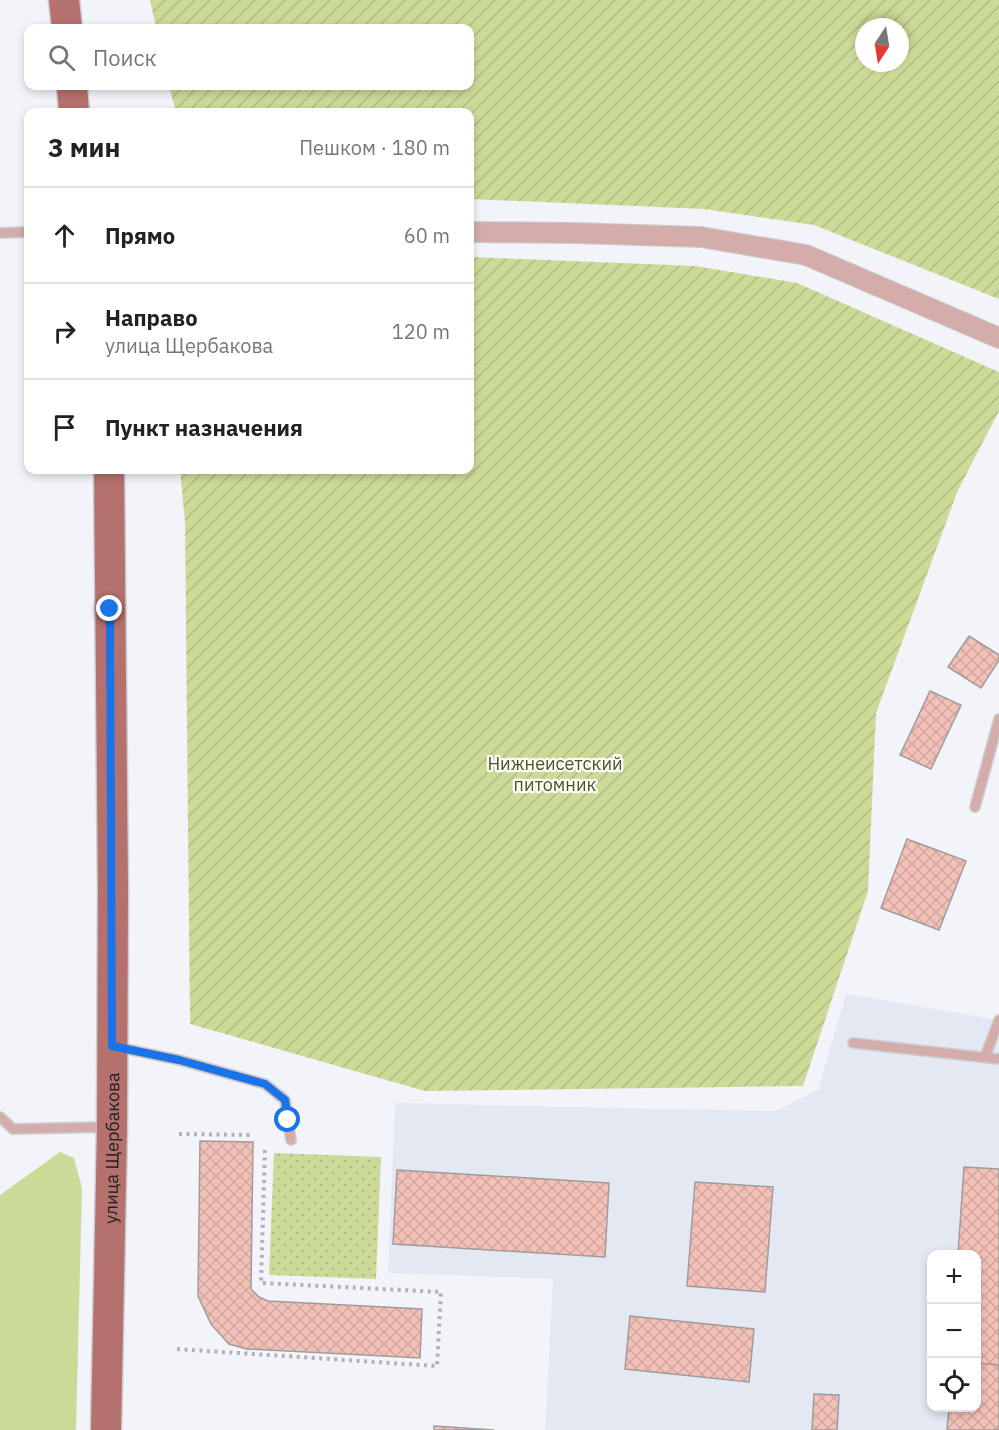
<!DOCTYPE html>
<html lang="ru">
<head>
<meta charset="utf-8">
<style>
	body { margin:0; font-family:"IBM Plex Sans",sans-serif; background:#f2f2f2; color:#222 }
	.controls { position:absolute; right:18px; bottom:18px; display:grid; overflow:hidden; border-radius:12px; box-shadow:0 3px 9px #0003 }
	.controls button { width:54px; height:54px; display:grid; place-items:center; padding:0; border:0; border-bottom:2px solid #e0e0e0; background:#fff; color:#222; font:30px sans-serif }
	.compass { position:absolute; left:855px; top:18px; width:54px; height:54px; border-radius:50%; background:#fff; box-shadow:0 3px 9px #0003; rotate:192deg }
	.stop { position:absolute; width:18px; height:18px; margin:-14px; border:4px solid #1a73e8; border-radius:50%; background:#fff }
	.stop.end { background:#1a73e8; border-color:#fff; box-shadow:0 2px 6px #0008 }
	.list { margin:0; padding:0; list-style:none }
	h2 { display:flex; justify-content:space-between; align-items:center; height:78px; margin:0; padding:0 24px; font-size:26px }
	h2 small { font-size:20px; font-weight:400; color:#767676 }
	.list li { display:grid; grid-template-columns:39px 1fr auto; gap:18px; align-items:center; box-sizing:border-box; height:96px; padding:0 24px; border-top:2px solid #e0e0e0 }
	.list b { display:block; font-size:22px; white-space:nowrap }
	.list p { margin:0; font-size:20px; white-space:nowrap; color:#767676 }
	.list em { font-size:20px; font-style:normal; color:#767676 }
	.icon { flex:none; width:33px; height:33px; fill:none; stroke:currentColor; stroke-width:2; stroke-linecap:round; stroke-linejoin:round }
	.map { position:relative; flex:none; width:999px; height:1430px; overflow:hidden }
	.search { position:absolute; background:#fff; box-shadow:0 3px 9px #0003; left:24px; top:24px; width:450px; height:66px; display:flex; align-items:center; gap:15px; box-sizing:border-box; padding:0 21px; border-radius:12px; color:#767676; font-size:22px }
	.panel { position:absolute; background:#fff; box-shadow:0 3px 9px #0003; left:24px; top:108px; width:450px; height:366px; border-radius:12px }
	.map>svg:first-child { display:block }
	.built { fill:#e3e8f3; fill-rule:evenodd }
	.grass { fill:#ccda98 }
	.park { fill:url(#park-dots) }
	.garden { fill:url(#garden-furrows); fill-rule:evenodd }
	.building { fill:url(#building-cross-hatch); stroke:#a19c9b; stroke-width:1.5 }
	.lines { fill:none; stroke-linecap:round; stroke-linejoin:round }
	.lane-casing { stroke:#ccced2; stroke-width:12 }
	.street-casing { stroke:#ccced2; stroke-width:22 }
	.primary-casing { stroke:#ccced2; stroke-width:33 }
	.path { stroke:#afb1b5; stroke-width:4; stroke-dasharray:3 4.5; stroke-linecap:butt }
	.lane { stroke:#d4adab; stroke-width:9 }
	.street { stroke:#d4adab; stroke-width:20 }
	.primary { stroke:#b4716e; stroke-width:30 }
	.route { stroke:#1a73e8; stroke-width:8 }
	.labels { text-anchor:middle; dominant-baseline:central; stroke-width:4.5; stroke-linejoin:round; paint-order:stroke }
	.park-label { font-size:18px; fill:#4b541d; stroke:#fff }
	.street-label { font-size:18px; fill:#212223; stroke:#fff }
</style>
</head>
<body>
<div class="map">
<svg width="999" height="1430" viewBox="0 0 999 1430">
	<defs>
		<pattern id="park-dots" width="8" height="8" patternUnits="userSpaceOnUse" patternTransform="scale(1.5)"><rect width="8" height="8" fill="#ccda98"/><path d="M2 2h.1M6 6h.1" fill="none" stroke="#afbb83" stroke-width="1.8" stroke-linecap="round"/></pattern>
		<pattern id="garden-furrows" width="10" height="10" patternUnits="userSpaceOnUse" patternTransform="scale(1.5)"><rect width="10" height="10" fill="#ccda98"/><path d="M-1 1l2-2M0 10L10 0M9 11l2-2" fill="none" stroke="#afbb83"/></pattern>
		<pattern id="building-cross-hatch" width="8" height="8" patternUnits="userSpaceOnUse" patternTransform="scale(1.5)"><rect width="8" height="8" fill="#f4c1b8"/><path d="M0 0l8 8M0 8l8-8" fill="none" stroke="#d1a69e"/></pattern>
	</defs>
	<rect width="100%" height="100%" fill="#f2f4f9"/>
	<path class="built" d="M846 994 999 1020V1430H545L553 1279 388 1273 395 1103 775 1111 818 1090ZM932 1254H976V1408H932Z"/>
	<path class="grass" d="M60 1152 74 1158 82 1188 76 1430H0V1195Z"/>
	<path class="park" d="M274 1153 381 1157 376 1279 269 1275Z"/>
	<g class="garden">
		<path d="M150 0H999V299L814 225 704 209 470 199V112H176L169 86H470V28H156ZM864 27H900V63H864Z"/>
		<path d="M470 257 696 266 797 283 999 372V411L958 490 876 713 868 891 803 1086 425 1091 190 1024 185 522 180 470H470Z"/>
	</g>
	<g class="building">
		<path d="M969 636 999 655V660L981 688 948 667Z"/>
		<path d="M930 691 961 705 931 769 900 755Z"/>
		<path d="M907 839 966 861 939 930 881 908Z"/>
		<path d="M200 1141 253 1142 251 1289 259 1297 268 1301 422 1309 420 1358 247 1349 229 1344 211 1324 198 1296Z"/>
		<path d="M964 1167 999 1169V1365L976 1363V1254H958Z"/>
		<path d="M397 1170 609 1183 605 1257 393 1244Z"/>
		<path d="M695 1182 773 1187 765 1292 687 1286Z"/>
		<path d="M630 1316 754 1329 749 1382 625 1369Z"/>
		<path d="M976 1363 999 1365V1430H947L949 1408H976Z"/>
		<path d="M814 1394 839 1395 837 1430H812Z"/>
		<path d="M434 1426 494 1430H434Z"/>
	</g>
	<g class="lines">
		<defs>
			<g id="lane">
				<path d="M0 233 28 232"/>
				<path d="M975 807 999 719"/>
				<path d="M853 1043 999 1059"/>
				<path d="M117 1047 179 1060 265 1084 285 1100 291 1140"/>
				<path d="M985 1057 999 1020"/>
				<path d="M0 1117 13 1129 107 1127"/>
			</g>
			<path id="street" d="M470 232 575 233 701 237 806 255 999 338"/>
			<g id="primary">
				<path d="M64 0 67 28"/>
				<path d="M72 86 74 112"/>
				<path id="s1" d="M106 1430 112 1127 113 889 109 470"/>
			</g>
		</defs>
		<use href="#lane" class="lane-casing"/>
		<use href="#street" class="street-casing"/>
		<use href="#primary" class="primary-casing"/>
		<g class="path">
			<path d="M179 1134 254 1135"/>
			<path d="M177 1349 437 1366 441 1292 261 1283 265 1148"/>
		</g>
		<use href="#lane" class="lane"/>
		<use href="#street" class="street"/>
		<use href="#primary" class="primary"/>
	</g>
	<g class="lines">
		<path class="route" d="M110 609 112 1046 179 1060 265 1084 285 1100 288 1120"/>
	</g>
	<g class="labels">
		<g class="park-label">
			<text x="555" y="763">Нижнеисетский<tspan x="555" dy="21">питомник</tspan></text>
		</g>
		<g class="street-label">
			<text stroke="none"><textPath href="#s1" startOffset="282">улица Щербакова</textPath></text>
		</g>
	</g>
</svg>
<div class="controls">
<button>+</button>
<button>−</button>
<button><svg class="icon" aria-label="locate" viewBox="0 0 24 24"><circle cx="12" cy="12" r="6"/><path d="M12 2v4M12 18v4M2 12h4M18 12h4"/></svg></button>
</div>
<svg class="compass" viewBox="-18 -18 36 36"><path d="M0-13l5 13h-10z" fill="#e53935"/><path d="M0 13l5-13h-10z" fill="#767676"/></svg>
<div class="stop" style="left:288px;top:1120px"></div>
<div class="stop end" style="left:110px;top:609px"></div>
<div class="search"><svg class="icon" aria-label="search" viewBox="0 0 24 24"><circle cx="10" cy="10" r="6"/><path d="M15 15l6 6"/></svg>Поиск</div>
<section class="panel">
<h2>3 мин<small>Пешком · 180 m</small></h2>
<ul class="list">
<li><svg class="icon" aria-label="ahead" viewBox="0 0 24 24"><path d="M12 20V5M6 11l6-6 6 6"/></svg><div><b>Прямо</b></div><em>60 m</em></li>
<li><svg class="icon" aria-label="right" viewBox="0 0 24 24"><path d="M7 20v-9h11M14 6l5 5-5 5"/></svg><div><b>Направо</b><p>улица Щербакова</p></div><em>120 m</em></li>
<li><svg class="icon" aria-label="arrive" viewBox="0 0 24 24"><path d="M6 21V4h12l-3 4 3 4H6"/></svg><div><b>Пункт назначения</b></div></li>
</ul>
</section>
</div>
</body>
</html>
